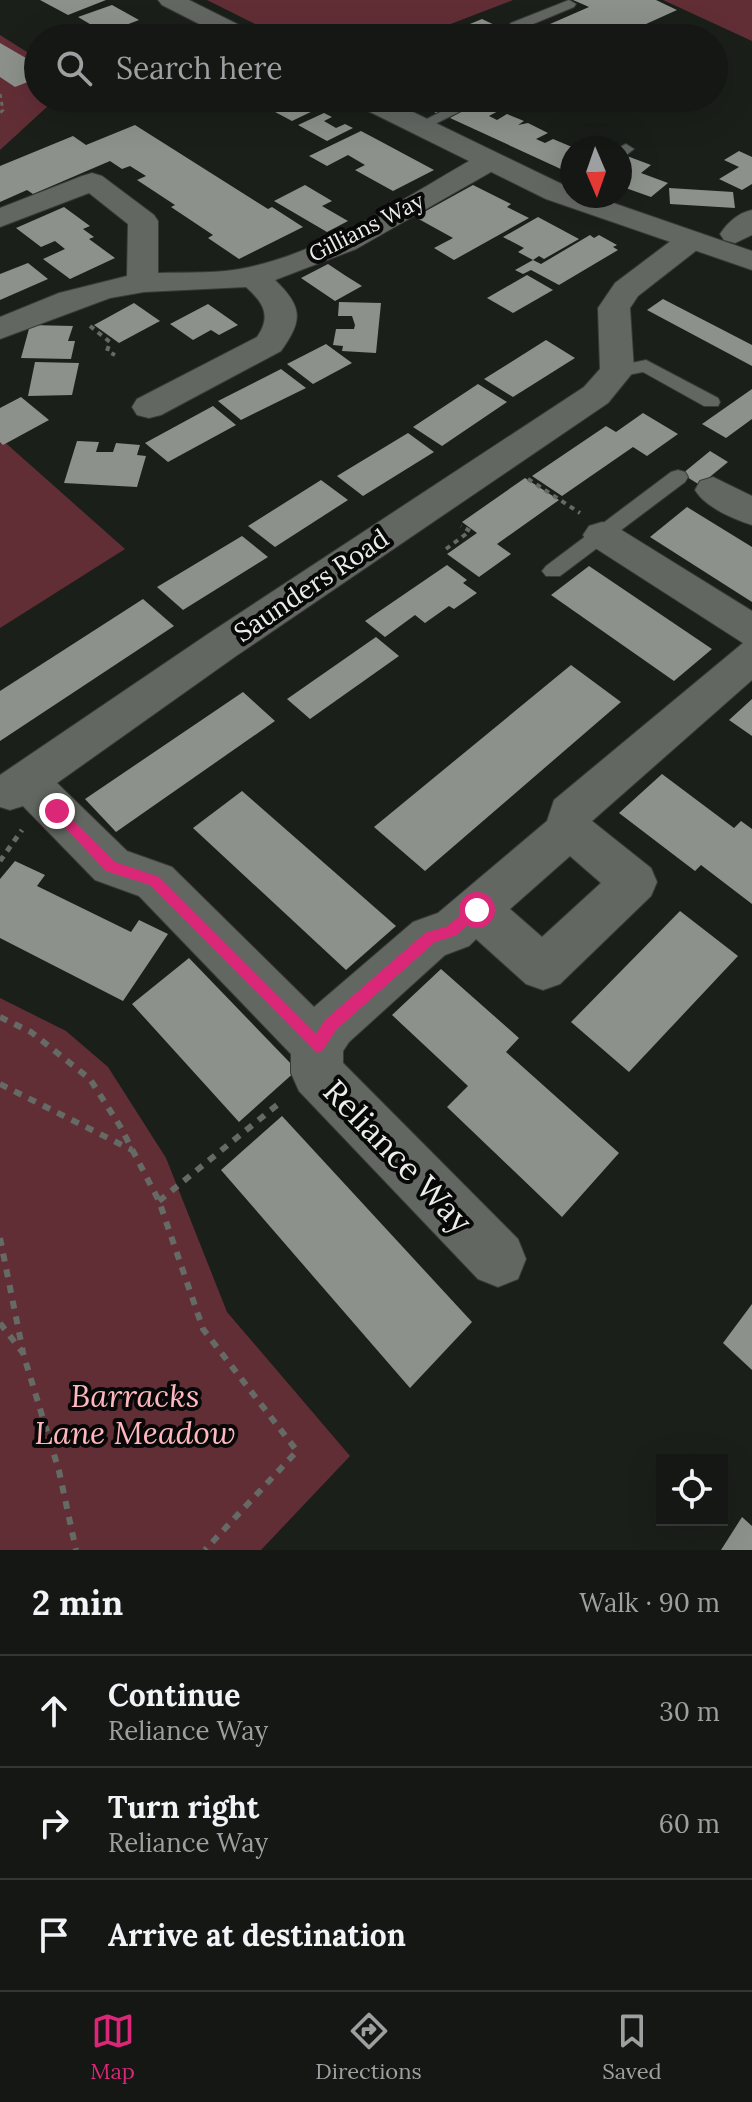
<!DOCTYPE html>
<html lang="en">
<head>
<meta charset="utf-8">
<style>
	body { margin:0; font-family:Lora,serif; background:#1d201d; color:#f1f3f6 }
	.controls { position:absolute; right:24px; bottom:24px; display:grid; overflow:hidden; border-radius:0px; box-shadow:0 8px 32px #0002 }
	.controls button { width:72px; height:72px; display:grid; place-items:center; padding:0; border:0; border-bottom:2px solid #333634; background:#141714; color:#f1f3f6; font:40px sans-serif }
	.compass { position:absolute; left:560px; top:136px; width:72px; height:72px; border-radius:50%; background:#141714; box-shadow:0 8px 32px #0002; rotate:178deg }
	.stop { position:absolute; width:24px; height:24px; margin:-18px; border:6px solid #db2777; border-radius:50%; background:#fff }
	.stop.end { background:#db2777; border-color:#fff; box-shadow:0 2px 8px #0008 }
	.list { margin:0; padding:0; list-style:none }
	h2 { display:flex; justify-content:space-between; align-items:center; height:104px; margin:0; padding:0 32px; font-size:34px }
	h2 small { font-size:26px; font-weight:400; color:#9d9fa0 }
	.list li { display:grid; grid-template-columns:52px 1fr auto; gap:24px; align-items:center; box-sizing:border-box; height:112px; padding:0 32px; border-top:2px solid #333634 }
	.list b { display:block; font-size:30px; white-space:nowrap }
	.list p { margin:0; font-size:26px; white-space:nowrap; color:#9d9fa0 }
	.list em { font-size:26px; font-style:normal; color:#9d9fa0 }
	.icon { flex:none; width:44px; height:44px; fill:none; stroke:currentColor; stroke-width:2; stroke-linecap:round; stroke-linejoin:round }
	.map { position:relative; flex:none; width:752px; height:1550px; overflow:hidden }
	.search { position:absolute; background:#141714; box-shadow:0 8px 32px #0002; left:24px; right:24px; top:24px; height:88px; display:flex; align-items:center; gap:20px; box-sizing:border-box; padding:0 28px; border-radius:44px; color:#9d9fa0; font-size:30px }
	.sheet { height:440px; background:#141714 }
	nav { display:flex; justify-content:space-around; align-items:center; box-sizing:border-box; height:112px; border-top:2px solid #333634; background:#141714; font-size:22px; color:#9d9fa0 }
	nav a { display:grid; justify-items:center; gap:4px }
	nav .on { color:#db2777 }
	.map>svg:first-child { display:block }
	.green { fill:#622e36 }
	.building { fill:#8c918b }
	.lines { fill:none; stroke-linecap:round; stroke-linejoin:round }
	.lane-casing { stroke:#383b38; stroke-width:2 }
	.street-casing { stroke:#383b38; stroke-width:2 }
	.secondary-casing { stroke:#383b38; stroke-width:2 }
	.path-far3 { stroke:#666a65; stroke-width:3; stroke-dasharray:4 4; stroke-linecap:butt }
	.path-far2 { stroke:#666a65; stroke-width:4; stroke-dasharray:5 5; stroke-linecap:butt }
	.path-far1 { stroke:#666a65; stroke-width:5; stroke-dasharray:6 6; stroke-linecap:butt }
	.path { stroke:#666a65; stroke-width:6; stroke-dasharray:8 8; stroke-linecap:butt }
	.lane { fill:#636762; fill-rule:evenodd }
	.street { fill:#636762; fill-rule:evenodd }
	.secondary { fill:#636762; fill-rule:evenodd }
	.route { fill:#db2777 }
	.labels { text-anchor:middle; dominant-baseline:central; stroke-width:8; stroke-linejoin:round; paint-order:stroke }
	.far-street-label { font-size:22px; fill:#ebedea; stroke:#070807 }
	.street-label { font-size:26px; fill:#ebedea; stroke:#070807 }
	.near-street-label { font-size:32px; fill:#ebedea; stroke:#070807 }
	.near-park-label { font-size:32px; font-style:italic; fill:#ffb7be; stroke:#070807 }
</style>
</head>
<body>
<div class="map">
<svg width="752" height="1550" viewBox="0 0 752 1550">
	<rect width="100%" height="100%" fill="#1b1f1a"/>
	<g class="green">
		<path d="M207 0H513L414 38H283Z"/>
		<path d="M663 0H752V41Z"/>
		<path d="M0 35 38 59V98H51L49 105 0 150Z"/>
		<path d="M0 438 125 549 0 628Z"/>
		<path d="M0 998 66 1031 108 1067 166 1158 227 1312 350 1456 261 1550H0Z"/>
	</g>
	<g class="building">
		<path d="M40 0H106L68 15Z"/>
		<path d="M573 0H656L677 10 635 29 627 25 598 38H518L589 7Z"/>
		<path d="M112 5 139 20 105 33 78 17Z"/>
		<path d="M482 19 501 28 490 33 500 38H436Z"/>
		<path d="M154 24 178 38H128L123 35Z"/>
		<path d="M0 43 38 65V78L15 87 0 77Z"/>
		<path d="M235 98H267L244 108 231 100Z"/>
		<path d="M277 98H296L317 109 292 121 262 105Z"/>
		<path d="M410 98H470L436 113Z"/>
		<path d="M476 103 500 110 489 116 497 120 507 114 524 121 518 125 528 123 548 133 536 139 545 143 553 139 572 147V165L563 170 450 118Z"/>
		<path d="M324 113 332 117 324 121 336 128 345 124 353 128 327 141 298 125Z"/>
		<path d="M135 125 268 209 272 207 303 227 239 259 208 238 213 235 171 207 175 205 137 180 146 176 130 166 122 169 110 161 33 194 27 190 0 202V166L73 136 86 145Z"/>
		<path d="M361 131 378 140 434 170 393 191 355 170 365 165 348 155 327 166 309 156Z"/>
		<path d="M739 151 752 157V184L742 190 719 179 739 167 724 160Z"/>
		<path d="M627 156 651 165 641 173 668 183 651 197 620 186V162Z"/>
		<path d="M305 185 332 201 322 206 348 221 327 232 274 201Z"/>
		<path d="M473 185 511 204 507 207 529 218 454 260 434 248 453 238 415 217Z"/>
		<path d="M669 188 733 192 735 208 670 204Z"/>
		<path d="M64 207 90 226 83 229 94 237 89 239 115 258 70 279 43 259 65 249 55 241 41 247 16 228Z"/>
		<path d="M538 217 579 239 544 259 539 256 533 260 541 264 590 235 594 238 599 235 617 245 613 247 618 250 559 285 531 270 523 274 515 270 533 260 518 252 524 248 503 237Z"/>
		<path d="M28 263 48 279 0 300V274Z"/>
		<path d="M328 264 346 276 362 286 335 301 301 278Z"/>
		<path d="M527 275 553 290 513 313 487 298Z"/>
		<path d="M663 299 752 345V366L647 310Z"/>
		<path d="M339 302 381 303 376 353 342 351 343 346 333 345 336 329H354L355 325 352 316H338Z"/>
		<path d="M134 303 160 321 119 343 94 325Z"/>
		<path d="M208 304 238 325 219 335 211 330 193 340 170 324Z"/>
		<path d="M30 325 73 326 68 341H75L71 359 21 358Z"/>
		<path d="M546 340 575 358 513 397 484 379Z"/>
		<path d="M326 344 352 363 313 384 287 364Z"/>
		<path d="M35 362 79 363 72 395 28 396Z"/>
		<path d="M281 369 306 388 241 420 218 401Z"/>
		<path d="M478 384 507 402 442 446 413 427Z"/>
		<path d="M752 389V419L726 438 702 424Z"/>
		<path d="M21 397 49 420 3 445 0 442V408Z"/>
		<path d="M213 406 236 425 168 462 145 443Z"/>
		<path d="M643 413 678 434 647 456 633 447 562 496 532 476 606 426 616 432Z"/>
		<path d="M408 433 434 452 363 496 337 476Z"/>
		<path d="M77 441 99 442 96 452H113L116 443 140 445 137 455 146 456 137 487 64 483Z"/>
		<path d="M710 451 728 462 700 485 682 474Z"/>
		<path d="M525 478 559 500 497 544 511 554 479 577 447 554 477 533 462 522Z"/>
		<path d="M321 480 348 500 275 547 248 526Z"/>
		<path d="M687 507 752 547V602L650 537Z"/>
		<path d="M242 536 268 557 183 610 157 587Z"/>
		<path d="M447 565 467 580 463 583 477 593 454 609 449 606 425 623 415 615 385 637 365 621Z"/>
		<path d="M589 566 712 649 674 681 551 595Z"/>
		<path d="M143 599 174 626 0 741V691Z"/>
		<path d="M376 637 399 656 310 719 287 699Z"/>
		<path d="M571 665 621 702 425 871 374 827Z"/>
		<path d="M243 692 275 721 116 832 85 799Z"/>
		<path d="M752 699V736L729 720Z"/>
		<path d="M662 774 734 828 741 821 752 829V904L701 865 695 871 619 813Z"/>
		<path d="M242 791 396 926 346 970 193 828Z"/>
		<path d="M15 861 45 875 37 886 131 932 139 920 168 934 123 1001 0 938V879Z"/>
		<path d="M680 911 738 956 629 1072 571 1022Z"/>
		<path d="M189 958 297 1070 239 1122 132 1004Z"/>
		<path d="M441 969 519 1038 506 1052 619 1153 562 1217 447 1107 468 1086 392 1015Z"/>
		<path d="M282 1116 472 1322 410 1388 221 1170Z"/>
		<path d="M752 1304V1370L723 1343Z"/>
		<path d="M742 1517 752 1526V1550H721Z"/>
	</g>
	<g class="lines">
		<defs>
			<g id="lane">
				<path d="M569 0 576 4 574 7 521 29 513 38H499L511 23Z"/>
				<path d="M468 98H487L423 130 418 131 411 127Z"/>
				<path d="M626 144 634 149 620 160 618 148Z"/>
				<path d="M646 360 718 398 720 402 718 406H704L643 372 617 377 608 371 611 367Z"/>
				<path d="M678 470 685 472 688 477 685 482 560 576H546L542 571 546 566 671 472Z"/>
			</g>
			<g id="street">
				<path d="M488 154 498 156 502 162 498 168 356 249 275 280C303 307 303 320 281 351L161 415 149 418 137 415 132 407 137 399 257 337C272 316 263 302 246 287L144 292 110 298 0 339V317L59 293 127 276 128 224 89 193 0 227V208L82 176 92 173 102 176 154 215 158 221V273C188 272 220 274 250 267 333 248 405 197 478 156Z"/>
				<path d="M752 210V235L735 243 724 240 720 234C728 222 738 213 752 210Z"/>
				<path d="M691 231 702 234 706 240 702 246 638 296 630 308 634 371 608 403 236 656 57 783 127 851 172 867 314 1007 413 922 438 913 547 821 554 800 743 643 589 544 583 535 589 526 602 522 615 526 752 611V680L592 821 651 868 657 882 651 896 560 984 543 990 526 984 476 939 469 946 445 955 349 1042 343 1051V1063L518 1239 526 1259 518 1279 498 1287 478 1279 299 1091 291 1073V1054L139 896 95 880 23 806 10 810 0 807V775L208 634 584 387 600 369 598 308 615 283 680 234ZM570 856 601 883 542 937 510 909Z"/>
				<path d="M713 477 752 496V525C733 519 705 507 695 490L700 481Z"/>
			</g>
			<g id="secondary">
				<path d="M158 0H189L255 33 258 38H227L162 5Z"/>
				<path d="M350 98H384L572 189V196H593L752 251V270L546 199 354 104Z"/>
			</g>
		</defs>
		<use href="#lane" class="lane-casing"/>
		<use href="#street" class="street-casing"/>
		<use href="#secondary" class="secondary-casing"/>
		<path class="path-far3" d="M0 94 3 110 0 113"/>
		<g class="path-far2">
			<path d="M90 326 110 342 107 351 115 355"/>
			<path d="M528 479 580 513"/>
			<path d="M446 549 470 531 461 526"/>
		</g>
		<path class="path-far1" d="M0 861 22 830"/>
		<g class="path">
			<path d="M0 1017 31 1032 90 1079 120 1126 159 1201 203 1329 297 1451 205 1550"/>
			<path d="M0 1084 132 1150"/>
			<path d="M159 1201 282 1101"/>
			<path d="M0 1238 23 1352"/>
			<path d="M0 1323 23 1353 59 1471 76 1550"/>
		</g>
		<use href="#lane" class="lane"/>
		<use href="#street" class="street"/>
		<use href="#secondary" class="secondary"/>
	</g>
	<path class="route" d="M57 805 115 862 159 877 316 1034 325 1020 425 933 448 926 472 905H482L484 910 457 935 435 942 336 1030 323 1050 317 1053 150 885 106 871 53 815V807Z"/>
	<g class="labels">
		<g class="far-street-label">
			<text transform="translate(366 227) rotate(-27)">Gillians Way</text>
		</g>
		<g class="street-label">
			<text transform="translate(311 585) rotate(-34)">Saunders Road</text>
		</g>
		<g class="near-street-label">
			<text transform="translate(398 1156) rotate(46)">Reliance Way</text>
		</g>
		<g class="near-park-label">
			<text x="135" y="1395">Barracks<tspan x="135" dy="37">Lane Meadow</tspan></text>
		</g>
	</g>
</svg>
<div class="controls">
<button><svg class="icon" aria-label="locate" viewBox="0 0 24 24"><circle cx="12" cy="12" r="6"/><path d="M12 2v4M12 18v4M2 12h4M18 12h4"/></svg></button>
</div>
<svg class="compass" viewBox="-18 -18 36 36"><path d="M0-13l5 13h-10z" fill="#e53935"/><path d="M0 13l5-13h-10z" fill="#9d9fa0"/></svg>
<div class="stop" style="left:477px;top:910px"></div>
<div class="stop end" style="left:57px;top:811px"></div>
<div class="search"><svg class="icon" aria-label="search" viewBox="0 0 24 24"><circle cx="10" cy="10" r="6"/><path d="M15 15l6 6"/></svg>Search here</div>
</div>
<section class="sheet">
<h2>2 min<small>Walk · 90 m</small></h2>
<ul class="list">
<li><svg class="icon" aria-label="ahead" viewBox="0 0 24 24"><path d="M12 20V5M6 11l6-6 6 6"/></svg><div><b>Continue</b><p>Reliance Way</p></div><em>30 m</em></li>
<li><svg class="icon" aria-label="right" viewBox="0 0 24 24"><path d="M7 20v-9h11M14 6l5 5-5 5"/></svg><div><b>Turn right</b><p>Reliance Way</p></div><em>60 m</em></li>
<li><svg class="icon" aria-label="arrive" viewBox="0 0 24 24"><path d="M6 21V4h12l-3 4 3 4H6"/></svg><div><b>Arrive at destination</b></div></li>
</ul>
</section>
<nav>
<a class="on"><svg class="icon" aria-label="map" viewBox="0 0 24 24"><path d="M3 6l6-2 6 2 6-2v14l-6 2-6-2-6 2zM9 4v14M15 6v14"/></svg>Map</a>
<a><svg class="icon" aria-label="directions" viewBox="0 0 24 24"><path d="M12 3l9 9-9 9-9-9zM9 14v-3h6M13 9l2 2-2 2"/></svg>Directions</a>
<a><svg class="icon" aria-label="saved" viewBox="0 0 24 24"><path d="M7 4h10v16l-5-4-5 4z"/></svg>Saved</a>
</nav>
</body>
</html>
